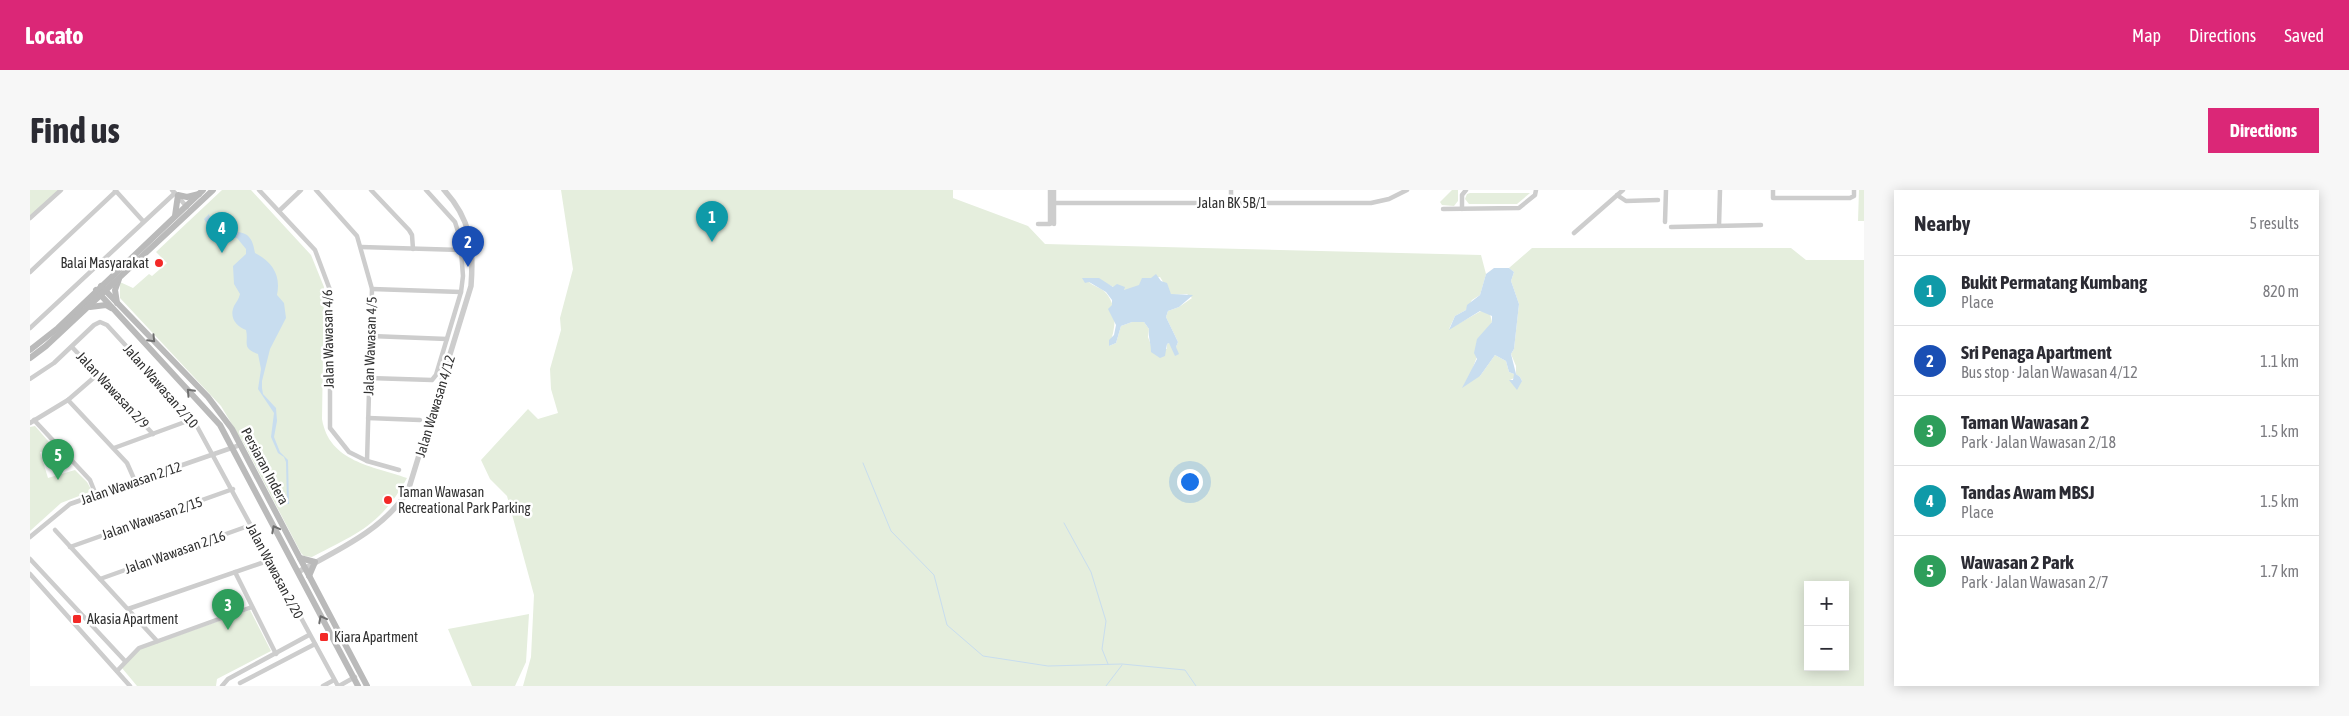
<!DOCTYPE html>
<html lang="en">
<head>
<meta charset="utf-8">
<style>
	body { margin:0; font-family:"Asap Condensed",sans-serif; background:#f7f7f7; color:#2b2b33 }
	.controls { position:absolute; right:15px; bottom:15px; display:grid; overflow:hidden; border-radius:0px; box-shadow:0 2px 12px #0003 }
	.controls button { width:45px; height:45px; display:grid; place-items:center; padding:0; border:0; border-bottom:1px solid #e1e1e2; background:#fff; color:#2b2b33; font:25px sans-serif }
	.you { position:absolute; left:1159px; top:291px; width:18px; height:18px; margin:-12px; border:4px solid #fff; border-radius:50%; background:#1a73e8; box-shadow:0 0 0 8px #1a73e833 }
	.badge { display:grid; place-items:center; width:32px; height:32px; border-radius:50%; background:#db2777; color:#fff; font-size:16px; font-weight:700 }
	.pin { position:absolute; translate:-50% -41px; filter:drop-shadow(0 1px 2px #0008) }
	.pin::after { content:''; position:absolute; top:26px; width:18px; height:15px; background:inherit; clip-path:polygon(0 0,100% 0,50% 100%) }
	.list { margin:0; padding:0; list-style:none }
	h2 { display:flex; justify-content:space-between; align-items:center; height:65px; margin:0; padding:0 20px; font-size:21px }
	h2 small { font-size:16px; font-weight:400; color:#7c7c81 }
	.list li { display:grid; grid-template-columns:32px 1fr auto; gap:15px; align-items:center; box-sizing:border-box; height:70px; padding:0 20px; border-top:1px solid #e1e1e2 }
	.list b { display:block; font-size:19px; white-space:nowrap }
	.list p { margin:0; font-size:16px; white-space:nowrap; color:#7c7c81 }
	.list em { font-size:16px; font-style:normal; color:#7c7c81 }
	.map { position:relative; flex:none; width:1834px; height:496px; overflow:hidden; border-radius:0px }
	header { display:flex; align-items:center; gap:30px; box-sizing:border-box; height:70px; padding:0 25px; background:#db2777; color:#fff }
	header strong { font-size:24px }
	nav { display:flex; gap:28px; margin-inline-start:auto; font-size:18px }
	.intro { display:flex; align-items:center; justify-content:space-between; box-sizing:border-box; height:120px; padding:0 30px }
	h1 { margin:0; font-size:35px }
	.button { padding:12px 22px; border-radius:0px; background:#db2777; color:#fff; font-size:18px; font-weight:700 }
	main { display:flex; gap:30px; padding:0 30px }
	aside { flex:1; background:#fff; border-radius:0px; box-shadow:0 2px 12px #0003 }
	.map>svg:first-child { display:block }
	.green { fill:#e5eedd; fill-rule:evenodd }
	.water { fill:#c8ddef }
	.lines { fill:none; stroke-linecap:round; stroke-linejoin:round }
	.stream { stroke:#c8ddef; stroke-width:1 }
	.minor { stroke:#cdcdcd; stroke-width:4.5 }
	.tertiary { stroke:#cdcdcd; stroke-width:5.5 }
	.secondary { stroke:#bababa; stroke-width:6 }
	.oneway { stroke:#6e6e6e }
	.poi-dot { fill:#f32927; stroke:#fff; stroke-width:2 }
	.labels { text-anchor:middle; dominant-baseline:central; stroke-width:5; stroke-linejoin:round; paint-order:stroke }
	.street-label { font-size:14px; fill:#303030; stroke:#fff }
	.poi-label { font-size:14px; fill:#303030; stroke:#fff; text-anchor:start }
</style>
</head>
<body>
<header>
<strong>Locato</strong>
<nav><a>Map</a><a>Directions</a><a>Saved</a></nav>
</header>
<div class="intro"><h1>Find us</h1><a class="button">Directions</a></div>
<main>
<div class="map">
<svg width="1834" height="496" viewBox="0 0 1834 496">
	<rect width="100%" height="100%" fill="#fff"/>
	<g class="green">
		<path d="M0 0H31L0 28Z"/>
		<path d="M192 0H221L281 65 294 97 292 229C299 272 343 276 377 288 351 335 328 343 282 367L274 366 271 363 215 256 191 216 90 108V92L103 98 119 84 122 86 137 73 126 62Z"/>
		<path d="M531 0H923V8L998 36 1015 54 1451 65 1456 84 1450 105 1442 110 1436 120 1425 126 1419 139 1451 121 1460 124 1462 132 1457 139 1441 183 1446 187 1450 186 1465 165 1476 171 1479 182 1484 184V188L1480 190 1492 191 1490 187 1486 184V176L1481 164 1484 159 1489 114 1481 91 1484 82 1479 78 1502 58H1761L1776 70H1834V496H493L501 467 504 405 477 306 460 289 451 270 498 219 508 229 528 223 521 199 520 179 531 140 530 128 543 79ZM1130 87 1141 105 1157 104 1162 108 1149 117 1138 121 1136 127 1148 152 1146 157 1139 153 1137 154V159L1121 155 1118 147 1119 139 1114 132H1102L1091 136 1086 153 1079 156C1086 139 1088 117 1076 103 1071 97 1064 97 1059 92L1061 90C1074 88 1083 101 1097 100 1109 99 1117 88 1130 87ZM1778 395H1815V477H1778Z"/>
		<path d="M1422 0H1428V11L1424 16 1412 15 1410 12Z"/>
		<path d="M1829 0H1834V31H1828Z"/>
		<path d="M1440 3H1500L1487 14H1439L1435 9 1437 4Z"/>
		<path d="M5 236 25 259 10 262 18 288 45 280 57 292 62 301 31 313 0 341V237Z"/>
		<path d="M220 420 241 461 187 489 186 496H107L92 478 110 459Z"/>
		<path d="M499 424 496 472 485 496H442L418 439Z"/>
	</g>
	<g class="water">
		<path d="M179 24C189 60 220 23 225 63 243 72 251 86 247 105L254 113 256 128 240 159 232 191V198L233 204 246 218 247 231 244 247 250 262 258 270 259 314H257L256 272 254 267 248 263 241 247 244 223 228 199 231 179 228 164C211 158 219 153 216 140 206 136 199 128 204 116 206 112 209 109 210 104L204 94 203 76 216 64V59L207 48C192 45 182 44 174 29Z"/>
		<path d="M1464 78H1479L1484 82 1481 91 1489 114 1484 159 1481 164 1486 184 1490 187 1492 191 1487 200 1479 190H1483L1484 184 1479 182 1476 171 1465 165 1450 186 1432 198 1447 169 1444 163 1447 149 1462 132V126L1450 121 1419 140 1425 126 1436 120 1437 115 1450 105 1456 84Z"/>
		<path d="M1126 84 1131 91 1137 93 1141 104 1163 105 1149 117 1138 121 1136 127 1148 152 1146 157 1149 164 1145 166 1139 153 1137 154 1135 166 1130 168 1121 162C1121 153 1118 147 1119 139L1114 132H1102L1091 136 1086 153 1079 156V150L1084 145 1086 135 1078 119 1082 115V110L1076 102 1059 92 1055 93 1052 88H1069L1083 97 1087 94 1095 97 1094 100 1109 95 1112 88H1121Z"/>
	</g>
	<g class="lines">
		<g class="stream">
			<path d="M833 273 861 341 904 385 917 435 953 466 1018 476 1092 474 1155 480 1166 496"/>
			<path d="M1034 333 1061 382 1076 431 1072 459 1078 474"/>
			<path d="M1076 496 1092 475"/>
		</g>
		<g class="minor">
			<path d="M85 0 113 31"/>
			<path d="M142 0 157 17"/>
			<path d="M229 0 285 60 300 100V238L319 262 337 271 369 280"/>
			<path d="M286 0 327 46 342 99 337 271"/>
			<path d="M341 0 379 40 382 45 383 59"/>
			<path d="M1201 0V13"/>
			<path d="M1743 0V8H1820L1824 6V0"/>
			<path d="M1587 5 1596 11 1628 10"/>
			<path d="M1024 13H1341L1359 9 1377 0"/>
			<path d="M1413 19 1489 18 1505 5 1506 0"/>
			<path d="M1432 19V5L1436 0"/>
			<path d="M249 21 271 0"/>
			<path d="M0 28 31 0"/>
			<path d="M1635 32 1636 0"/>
			<path d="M1008 34H1020V0"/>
			<path d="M1024 34V0"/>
			<path d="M1689 36 1690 0"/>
			<path d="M1641 37 1731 35"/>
			<path d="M1544 43 1593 0"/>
			<path d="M331 57 431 60"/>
			<path d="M0 82 86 1"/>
			<path d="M342 99 431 102"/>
			<path d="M0 138 145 3"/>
			<path d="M341 146 417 149"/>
			<path d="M42 157 123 244"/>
			<path d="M339 188 402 190 406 185 431 102 433 86 430 48 425 32 396 0"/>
			<path d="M0 189 24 173 64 135 70 132 77 135 163 229 308 496"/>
			<path d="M38 210 97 273 105 291"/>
			<path d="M338 228 390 230"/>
			<path d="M4 230 60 290 66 305"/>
			<path d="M0 233 38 210 68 184"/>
			<path d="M84 258 163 229"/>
			<path d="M25 340 127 451"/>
			<path d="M0 347 40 314 210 255"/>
			<path d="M40 357 203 299"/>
			<path d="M0 369 95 471"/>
			<path d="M205 382 246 464"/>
			<path d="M0 384 100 496"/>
			<path d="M70 389 221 335"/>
			<path d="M98 419 240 370"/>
			<path d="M87 481 109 458 222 417"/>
			<path d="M210 493 285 454"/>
			<path d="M192 496 198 489 279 445"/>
			<path d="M293 496 304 490"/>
			<path d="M309 496 325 487"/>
		</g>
		<path class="tertiary" d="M268 382C308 360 353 340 378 301L441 96C444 57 441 29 414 0"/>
		<g class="secondary">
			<path d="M145 26 148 5 157 7 169 4"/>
			<path d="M71 96 178 207 202 239 337 496"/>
			<path d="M66 100 190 235 328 496"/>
			<path d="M87 113 85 100 89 89"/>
			<path d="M60 117 76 115 81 118"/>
			<path d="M0 160 28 138 173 0"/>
			<path d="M0 168 16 156 183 0"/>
			<path d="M270 368 285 372 279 386"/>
		</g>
	</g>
	<defs><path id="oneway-chevron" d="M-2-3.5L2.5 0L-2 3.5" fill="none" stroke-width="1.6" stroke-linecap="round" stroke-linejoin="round" transform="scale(1.25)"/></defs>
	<g class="oneway">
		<use href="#oneway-chevron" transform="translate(122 149) rotate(46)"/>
		<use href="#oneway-chevron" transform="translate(160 202) rotate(-133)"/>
		<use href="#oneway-chevron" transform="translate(245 339) rotate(-118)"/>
		<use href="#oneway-chevron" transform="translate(292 429) rotate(-118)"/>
	</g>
	<g class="poi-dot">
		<circle cx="129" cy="73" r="5"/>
		<circle cx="358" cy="310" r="5"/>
		<rect x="42" y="424" width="10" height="10" rx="2.5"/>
		<rect x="289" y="442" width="10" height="10" rx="2.5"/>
	</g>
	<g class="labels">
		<g class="street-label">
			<text x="1202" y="13">Jalan BK 5B/1</text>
			<text transform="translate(298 149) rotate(-91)">Jalan Wawasan 4/6</text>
			<text transform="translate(340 156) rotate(-88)">Jalan Wawasan 4/5</text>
			<text transform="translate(131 196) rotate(49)">Jalan Wawasan 2/10</text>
			<text transform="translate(83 200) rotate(47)">Jalan Wawasan 2/9</text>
			<text transform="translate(405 216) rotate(-73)">Jalan Wawasan 4/12</text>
			<text transform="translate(235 276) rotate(62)">Persiaran Indera</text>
			<text transform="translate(101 293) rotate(-19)">Jalan Wawasan 2/12</text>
			<text transform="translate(122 328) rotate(-19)">Jalan Wawasan 2/15</text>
			<text transform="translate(145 362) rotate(-19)">Jalan Wawasan 2/16</text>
			<text transform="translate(245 381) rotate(62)">Jalan Wawasan 2/20</text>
		</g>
		<g class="poi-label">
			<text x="119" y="73" text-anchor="end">Balai Masyarakat</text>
			<text x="368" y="302">Taman Wawasan<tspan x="368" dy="16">Recreational Park Parking</tspan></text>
			<text x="57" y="429">Akasia Apartment</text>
			<text x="304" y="447">Kiara Apartment</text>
		</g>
	</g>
</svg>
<div class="controls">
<button>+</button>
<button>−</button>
</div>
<div class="you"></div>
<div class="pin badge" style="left:682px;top:52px;background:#0f9aa8">1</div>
<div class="pin badge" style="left:438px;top:77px;background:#1a4fb4">2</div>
<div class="pin badge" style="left:198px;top:440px;background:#2e9e5b">3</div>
<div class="pin badge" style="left:192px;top:63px;background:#0f9aa8">4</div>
<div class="pin badge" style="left:28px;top:290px;background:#2e9e5b">5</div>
</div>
<aside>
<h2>Nearby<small>5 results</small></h2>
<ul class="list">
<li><span class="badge" style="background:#0f9aa8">1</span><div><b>Bukit Permatang Kumbang</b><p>Place</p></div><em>820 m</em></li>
<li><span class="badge" style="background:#1a4fb4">2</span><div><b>Sri Penaga Apartment</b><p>Bus stop · Jalan Wawasan 4/12</p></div><em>1.1 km</em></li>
<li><span class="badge" style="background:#2e9e5b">3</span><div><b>Taman Wawasan 2</b><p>Park · Jalan Wawasan 2/18</p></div><em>1.5 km</em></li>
<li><span class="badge" style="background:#0f9aa8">4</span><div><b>Tandas Awam MBSJ</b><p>Place</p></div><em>1.5 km</em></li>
<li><span class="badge" style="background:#2e9e5b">5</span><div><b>Wawasan 2 Park</b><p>Park · Jalan Wawasan 2/7</p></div><em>1.7 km</em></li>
</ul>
</aside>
</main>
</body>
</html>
